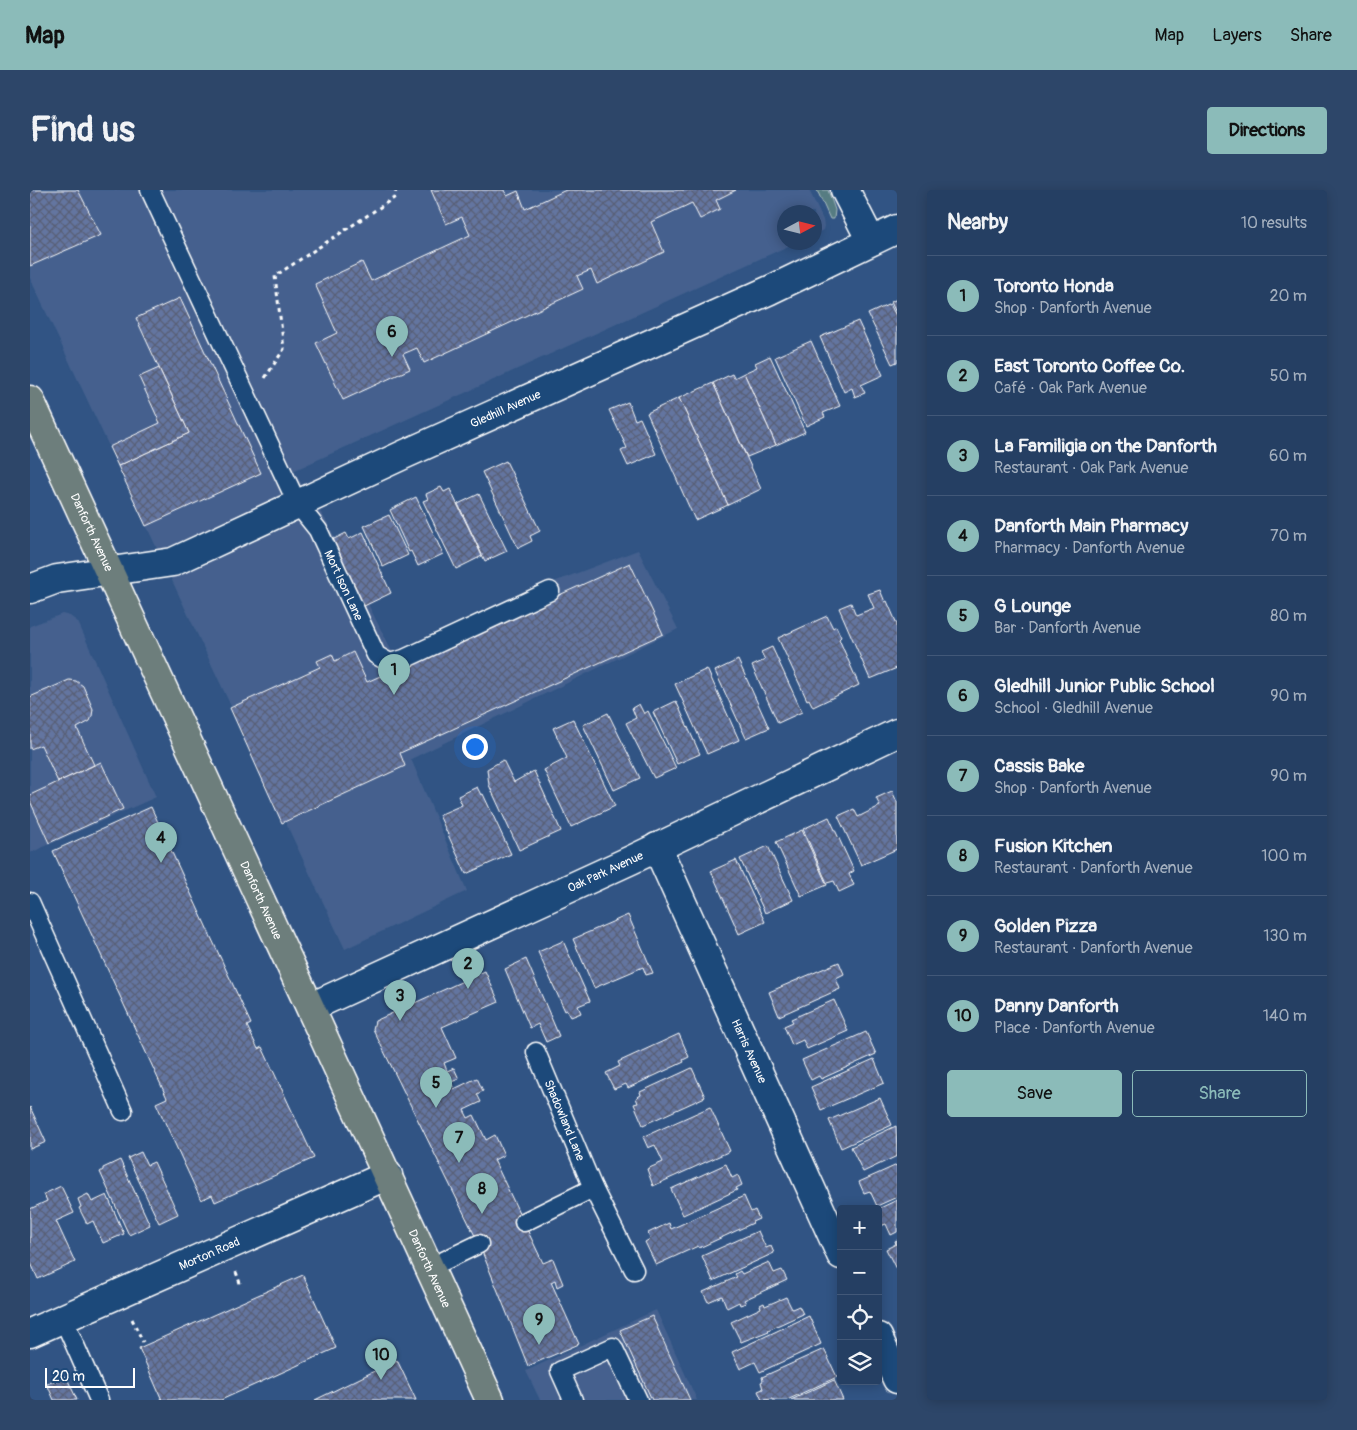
<!DOCTYPE html>
<html lang="en">
<head>
<meta charset="utf-8">
<style>
	body { margin:0; font-family:Pangolin,sans-serif; background:#2d4669; color:#f1f3f6 }
	.controls { position:absolute; right:15px; bottom:15px; display:grid; overflow:hidden; border-radius:5px; box-shadow:0 2px 12px #0003 }
	.controls button { width:45px; height:45px; display:grid; place-items:center; padding:0; border:0; border-bottom:1px solid #425878; background:#253f63; color:#f1f3f6; font:25px sans-serif }
	.compass { position:absolute; left:747px; top:15px; width:45px; height:45px; border-radius:50%; background:#253f63; box-shadow:0 2px 12px #0003; rotate:83deg }
	.scale { position:absolute; left:15px; bottom:12px; width:90px; box-sizing:border-box; padding-left:5px; border:2px solid #fff; border-top:0; font-size:14px; line-height:18px; white-space:nowrap; color:#fff; -webkit-text-stroke:4px #1f4a7a; paint-order:stroke }
	.you { position:absolute; left:444px; top:556px; width:18px; height:18px; margin:-12px; border:4px solid #fff; border-radius:50%; background:#1a73e8; box-shadow:0 0 0 8px #1a73e833 }
	.badge { display:grid; place-items:center; width:32px; height:32px; border-radius:50%; background:#8bbbb9; color:#111; font-size:16px; font-weight:700 }
	.pin { position:absolute; translate:-50% -41px; filter:drop-shadow(0 1px 2px #0008) }
	.pin::after { content:''; position:absolute; top:26px; width:18px; height:15px; background:inherit; clip-path:polygon(0 0,100% 0,50% 100%) }
	.list { margin:0; padding:0; list-style:none }
	h2 { display:flex; justify-content:space-between; align-items:center; height:65px; margin:0; padding:0 20px; font-size:21px }
	h2 small { font-size:16px; font-weight:400; color:#a3afbe }
	.list li { display:grid; grid-template-columns:32px 1fr auto; gap:15px; align-items:center; box-sizing:border-box; height:80px; padding:0 20px; border-top:1px solid #425878 }
	.list b { display:block; font-size:19px; white-space:nowrap }
	.list p { margin:0; font-size:16px; white-space:nowrap; color:#a3afbe }
	.list em { font-size:16px; font-style:normal; color:#a3afbe }
	.actions { display:flex; gap:10px; padding:15px 20px }
	.actions a { flex:1; padding:11px 0; border:1px solid #8bbbb9; border-radius:5px; text-align:center; font-size:18px; color:#8bbbb9 }
	.actions .main { background:#8bbbb9; color:#111 }
	.icon { flex:none; width:28px; height:28px; fill:none; stroke:currentColor; stroke-width:2; stroke-linecap:round; stroke-linejoin:round }
	.map { position:relative; flex:none; width:867px; height:1210px; overflow:hidden; border-radius:5px }
	header { display:flex; align-items:center; gap:30px; box-sizing:border-box; height:70px; padding:0 25px; background:#8bbbb9; color:#111 }
	header strong { font-size:24px }
	nav { display:flex; gap:28px; margin-inline-start:auto; font-size:18px }
	.intro { display:flex; align-items:center; justify-content:space-between; box-sizing:border-box; height:120px; padding:0 30px }
	h1 { margin:0; font-size:35px }
	.button { padding:12px 22px; border-radius:5px; background:#8bbbb9; color:#111; font-size:18px; font-weight:700 }
	main { display:flex; gap:30px; padding:0 30px }
	aside { flex:1; background:#253f63; border-radius:5px; box-shadow:0 2px 12px #0003 }
	.map>svg:first-child { display:block }
	.built { fill:#44618e }
	.green { fill:#577c82; stroke:#abbec0 }
	.building { fill:url(#building-cross-hatch); stroke:#fff }
	.lines { fill:none; stroke-linecap:round; stroke-linejoin:round }
	.lane-casing { stroke:#fff; stroke-width:21 }
	.street-casing { stroke:#fff; stroke-width:31 }
	.primary-casing { stroke:#fff; stroke-width:31 }
	.path { stroke:#fff; stroke-width:3; stroke-dasharray:4 4; stroke-linecap:butt }
	.lane { stroke:#1f4a7a; stroke-width:18 }
	.street { stroke:#1f4a7a; stroke-width:28 }
	.primary { stroke:#6d7e7c; stroke-width:28 }
	.labels { text-anchor:middle; dominant-baseline:central; stroke-width:4; stroke-linejoin:round; paint-order:stroke }
	.street-label { font-size:12px; fill:#fff; stroke:#1f4a7a }
</style>
</head>
<body>
<header>
<strong>Map</strong>
<nav><a>Map</a><a>Layers</a><a>Share</a></nav>
</header>
<div class="intro"><h1>Find us</h1><a class="button">Directions</a></div>
<main>
<div class="map">
<svg width="867" height="1210" viewBox="0 0 867 1210">
	<defs>
		<pattern id="building-cross-hatch" width="8" height="8" patternUnits="userSpaceOnUse" patternTransform="scale(1.25)"><rect width="8" height="8" fill="#6474a0"/><path d="M0 0l8 8M0 8l8-8" fill="none" stroke="#586076"/></pattern>
	</defs>
	<rect width="100%" height="100%" fill="#315484"/>
	<filter id="ink" filterUnits="userSpaceOnUse"><feTurbulence type="fractalNoise" baseFrequency=".02" numOctaves="2"/><feDisplacementMap in="SourceGraphic" scale="10" xChannelSelector="R" yChannelSelector="G"/><feConvolveMatrix kernelMatrix="1 2 1 2 8 2 1 2 1" color-interpolation-filters="sRGB"/></filter>
	<g filter="url(#ink)">
		<g class="built">
			<path d="M0 0H779L793 30 794 36 793 40 785 44 784 22H754V52L765 53 263 281 297 332 361 460 370 463 521 393 608 360 648 439 381 569 437 701 315 759 0 88Z"/>
			<path d="M32 424 40 426 48 432 126 607 0 663V436Z"/>
			<path d="M626 1120 667 1210H510L496 1181Z"/>
		</g>
		<path class="green" d="M787 0H798L805 20 804 29H800Z"/>
		<g class="building">
			<path d="M0 0H48L71 45 0 76Z"/>
			<path d="M401 0H474L477 6 488 1 495 19 536 0H706L686 10 690 19 670 29 662 13 621 32 634 62 567 94 561 80 547 86 553 99 394 173 387 158 373 164 380 179 313 210 286 153 307 143 285 94 332 72 341 91 440 45 432 27 416 34Z"/>
			<path d="M150 108 231 283 116 336 88 276 159 243 106 128Z"/>
			<path d="M867 109V125L861 112Z"/>
			<path d="M860 114 867 128V172L862 174 838 124Z"/>
			<path d="M828 131 853 185 831 195 835 203 825 207 822 198 814 202 790 147Z"/>
			<path d="M781 151 810 216 793 223 795 227 776 236 745 167Z"/>
			<path d="M740 166 775 242 746 255 714 183 727 177 725 173Z"/>
			<path d="M129 178 159 243 88 276 79 257 130 233 109 187Z"/>
			<path d="M714 183 746 255 717 267 683 193 702 184 704 188Z"/>
			<path d="M683 193 731 299 698 315 649 208Z"/>
			<path d="M649 208 698 315 665 330 617 223Z"/>
			<path d="M598 212 605 230 610 228 626 264 598 276 591 261 597 258 579 220Z"/>
			<path d="M476 271 510 341 500 346 502 351 488 358 452 282Z"/>
			<path d="M411 297 414 302 420 299 452 366 426 379 393 311 398 309 396 304Z"/>
			<path d="M449 304 477 361 455 371 428 314Z"/>
			<path d="M386 307 413 364 388 376 381 361 379 362 360 320Z"/>
			<path d="M359 325 378 365 353 377 334 336Z"/>
			<path d="M333 342 361 403 332 417 302 350 316 343 319 349Z"/>
			<path d="M600 373 633 444 370 563 375 576 252 633 200 518 290 477 287 471 302 464 305 471 323 462 337 492Z"/>
			<path d="M850 400 855 412 857 411 867 434V478L840 489 809 418 821 413 826 425 844 418 838 404Z"/>
			<path d="M797 426 803 438 806 436 811 447 809 449 829 495 783 517 779 509 777 510 748 448Z"/>
			<path d="M742 457 772 522 748 533 722 476 735 470 731 462Z"/>
			<path d="M708 470 739 538 716 548 685 481Z"/>
			<path d="M677 479 709 550 677 564 645 494Z"/>
			<path d="M39 490 46 491 53 496 63 519 62 526 60 531 47 538 64 575 28 592 11 555 0 559V507Z"/>
			<path d="M646 511 670 564 647 574 623 522Z"/>
			<path d="M609 514 614 524 618 521 646 578 624 588 596 533 606 528 602 518Z"/>
			<path d="M578 523 610 588 584 600 553 535Z"/>
			<path d="M543 529 585 616 541 637 514 580 537 568 523 538Z"/>
			<path d="M473 570 484 592 504 581 531 641 489 660 459 595 457 579Z"/>
			<path d="M71 572 93 619 19 653 0 611V605Z"/>
			<path d="M447 597 451 605 453 604 481 664 436 684 409 625 432 615 428 606Z"/>
			<path d="M862 601 867 612V659L831 675 808 626 824 619 828 627 850 616 846 608Z"/>
			<path d="M121 617 221 834 217 836 228 859 232 857 284 968 185 1012 182 1005 171 1010 126 913 137 908 23 661Z"/>
			<path d="M799 627 824 681 819 684 824 695 809 702 804 691 797 693 773 639Z"/>
			<path d="M772 640 797 695 771 706 746 652Z"/>
			<path d="M738 656 763 710 735 723 710 669Z"/>
			<path d="M706 670 735 732 709 744 681 681Z"/>
			<path d="M598 725 623 783 616 785 613 777 564 798 543 749Z"/>
			<path d="M533 751 560 811 548 816 551 823 541 827 537 820 535 821 508 762Z"/>
			<path d="M496 769 529 846 516 852 508 834 500 838 475 779Z"/>
			<path d="M809 772 814 784 806 788 810 799 749 826 739 802Z"/>
			<path d="M455 781 469 812 412 837 426 868 414 873 417 881 424 878 429 889 421 892 424 899 447 888 453 901 447 904 451 912 434 920 438 928 444 925 456 950 465 945 474 965 464 970 513 1073 523 1069 533 1094 527 1097 525 1090 521 1092 549 1154 498 1176 449 1054 343 839 345 831Z"/>
			<path d="M804 810 818 841 777 859 773 850 762 855 754 836 763 832 761 829Z"/>
			<path d="M836 842 846 864 791 889 789 886 781 890 772 870Z"/>
			<path d="M649 844 659 867 653 870 654 872 598 898 596 894 584 899 576 883 590 876 588 872Z"/>
			<path d="M844 869 854 893 791 920 781 897Z"/>
			<path d="M662 878 675 907 613 935 604 914 608 913 606 908 611 905 610 902Z"/>
			<path d="M850 908 862 935 811 958 799 930Z"/>
			<path d="M0 917 16 952 0 959Z"/>
			<path d="M680 917 700 961 623 996 617 979 633 972 625 955 618 958 613 947Z"/>
			<path d="M866 936 867 966 833 982 821 957Z"/>
			<path d="M111 962 117 975 124 972 148 1024 129 1033 98 968Z"/>
			<path d="M90 970 120 1035 99 1045 70 982 73 980V978Z"/>
			<path d="M696 974 702 988 708 985 712 995 706 998 707 1000 653 1025 641 999Z"/>
			<path d="M867 975V1007L847 1016 840 1001 834 1003 829 992Z"/>
			<path d="M31 996 44 1023 26 1031 45 1072 8 1089 0 1071V1019L17 1011 14 1004Z"/>
			<path d="M58 1004 62 1012 77 1005 94 1044 73 1053 63 1031 57 1034 49 1018 51 1017 48 1009Z"/>
			<path d="M714 1006 721 1022 725 1020 729 1029 722 1032 723 1033 669 1058 668 1056 626 1075 615 1052 620 1049 618 1043 639 1033 641 1039Z"/>
			<path d="M867 1010V1042L861 1045 856 1034 848 1037V1019Z"/>
			<path d="M728 1041 736 1058 741 1056 744 1063 683 1091 672 1066Z"/>
			<path d="M867 1050V1079H866L856 1059 866 1054 865 1051Z"/>
			<path d="M739 1072 744 1083 752 1080 757 1090 714 1110 716 1113 710 1115 709 1112 697 1118 692 1106 678 1112 673 1102 707 1087 705 1084 710 1081 712 1084Z"/>
			<path d="M273 1085 306 1158 191 1210H132L109 1158Z"/>
			<path d="M756 1107 762 1119 769 1116 773 1124 738 1140 739 1141 711 1152 701 1132 731 1118 730 1115 734 1113 735 1116Z"/>
			<path d="M622 1126 660 1210H622L590 1140Z"/>
			<path d="M779 1126 791 1154 730 1182 725 1172 710 1179 702 1162Z"/>
			<path d="M794 1159 807 1187 757 1210H743V1209L732 1210 728 1201 733 1199 731 1192 733 1191 732 1187Z"/>
			<path d="M367 1170 386 1210H285Z"/>
			<path d="M36 1186 47 1210H24L17 1194Z"/>
			<path d="M804 1190 813 1210H761Z"/>
		</g>
		<g class="lines">
			<defs>
				<g id="lane">
					<path id="s1" d="M120 0 268 315 288 340 346 465 360 473 374 469 520 401"/>
					<path d="M0 712 93 921"/>
					<path id="s2" d="M506 862 563 998 604 1080"/>
					<path d="M494 1032 563 998"/>
					<path d="M399 1078 449 1054"/>
					<path d="M33 1128 69 1210"/>
					<path d="M543 1210 530 1181 583 1157 608 1210"/>
				</g>
				<g id="street">
					<path d="M815 0 841 51"/>
					<path id="s3" d="M0 399 27 389 143 372 373 265 740 100 867 39"/>
					<path id="s4" d="M627 657 811 1065"/>
					<path id="s5" d="M281 817 601 670 867 543"/>
					<path id="s6" d="M0 1143 358 985"/>
					<path d="M848 1147 867 1189"/>
				</g>
				<g id="primary">
					<path id="s7" d="M0 210C156 542 306 877 460 1210"/>
				</g>
			</defs>
			<use href="#lane" class="lane-casing"/>
			<use href="#street" class="street-casing"/>
			<use href="#primary" class="primary-casing"/>
			<g class="path">
				<path d="M235 188 254 159 245 86 364 8 366 0"/>
				<path d="M206 1082 211 1096"/>
				<path d="M102 1129 113 1152"/>
			</g>
			<use href="#lane" class="lane"/>
			<use href="#street" class="street"/>
			<use href="#primary" class="primary"/>
		</g>
	</g>
	<g class="labels">
		<g class="street-label">
			<text stroke="none"><textPath href="#s3" startOffset="512">Gledhill Avenue</textPath></text>
			<text stroke="none"><textPath href="#s7" startOffset="146">Danforth Avenue</textPath></text>
			<text stroke="none"><textPath href="#s1" startOffset="441">Mort Ison Lane</textPath></text>
			<text stroke="none"><textPath href="#s5" startOffset="324">Oak Park Avenue</textPath></text>
			<text stroke="none"><textPath href="#s7" startOffset="551">Danforth Avenue</textPath></text>
			<text stroke="none"><textPath href="#s4" startOffset="224">Harris Avenue</textPath></text>
			<text stroke="none"><textPath href="#s2" startOffset="74">Shadowland Lane</textPath></text>
			<text stroke="none"><textPath href="#s6" startOffset="196">Morton Road</textPath></text>
			<text stroke="none"><textPath href="#s7" startOffset="956">Danforth Avenue</textPath></text>
		</g>
	</g>
</svg>
<div class="controls">
<button>+</button>
<button>−</button>
<button><svg class="icon" aria-label="locate" viewBox="0 0 24 24"><circle cx="12" cy="12" r="6"/><path d="M12 2v4M12 18v4M2 12h4M18 12h4"/></svg></button>
<button><svg class="icon" aria-label="layers" viewBox="0 0 24 24"><path d="M12 4l9 5-9 5-9-5zM3 14l9 5 9-5"/></svg></button>
</div>
<svg class="compass" viewBox="-18 -18 36 36"><path d="M0-13l5 13h-10z" fill="#e53935"/><path d="M0 13l5-13h-10z" fill="#a3afbe"/></svg>
<div class="scale">20 m</div>
<div class="you"></div>
<div class="pin badge" style="left:364px;top:505px">1</div>
<div class="pin badge" style="left:438px;top:799px">2</div>
<div class="pin badge" style="left:370px;top:831px">3</div>
<div class="pin badge" style="left:131px;top:673px">4</div>
<div class="pin badge" style="left:406px;top:918px">5</div>
<div class="pin badge" style="left:362px;top:167px">6</div>
<div class="pin badge" style="left:429px;top:973px">7</div>
<div class="pin badge" style="left:452px;top:1024px">8</div>
<div class="pin badge" style="left:509px;top:1155px">9</div>
<div class="pin badge" style="left:351px;top:1190px">10</div>
</div>
<aside>
<h2>Nearby<small>10 results</small></h2>
<ul class="list">
<li><span class="badge">1</span><div><b>Toronto Honda</b><p>Shop · Danforth Avenue</p></div><em>20 m</em></li>
<li><span class="badge">2</span><div><b>East Toronto Coffee Co.</b><p>Café · Oak Park Avenue</p></div><em>50 m</em></li>
<li><span class="badge">3</span><div><b>La Familigia on the Danforth</b><p>Restaurant · Oak Park Avenue</p></div><em>60 m</em></li>
<li><span class="badge">4</span><div><b>Danforth Main Pharmacy</b><p>Pharmacy · Danforth Avenue</p></div><em>70 m</em></li>
<li><span class="badge">5</span><div><b>G Lounge</b><p>Bar · Danforth Avenue</p></div><em>80 m</em></li>
<li><span class="badge">6</span><div><b>Gledhill Junior Public School</b><p>School · Gledhill Avenue</p></div><em>90 m</em></li>
<li><span class="badge">7</span><div><b>Cassis Bake</b><p>Shop · Danforth Avenue</p></div><em>90 m</em></li>
<li><span class="badge">8</span><div><b>Fusion Kitchen</b><p>Restaurant · Danforth Avenue</p></div><em>100 m</em></li>
<li><span class="badge">9</span><div><b>Golden Pizza</b><p>Restaurant · Danforth Avenue</p></div><em>130 m</em></li>
<li><span class="badge">10</span><div><b>Danny Danforth</b><p>Place · Danforth Avenue</p></div><em>140 m</em></li>
</ul>
<div class="actions"><a class="main">Save</a><a>Share</a></div>
</aside>
</main>
</body>
</html>
